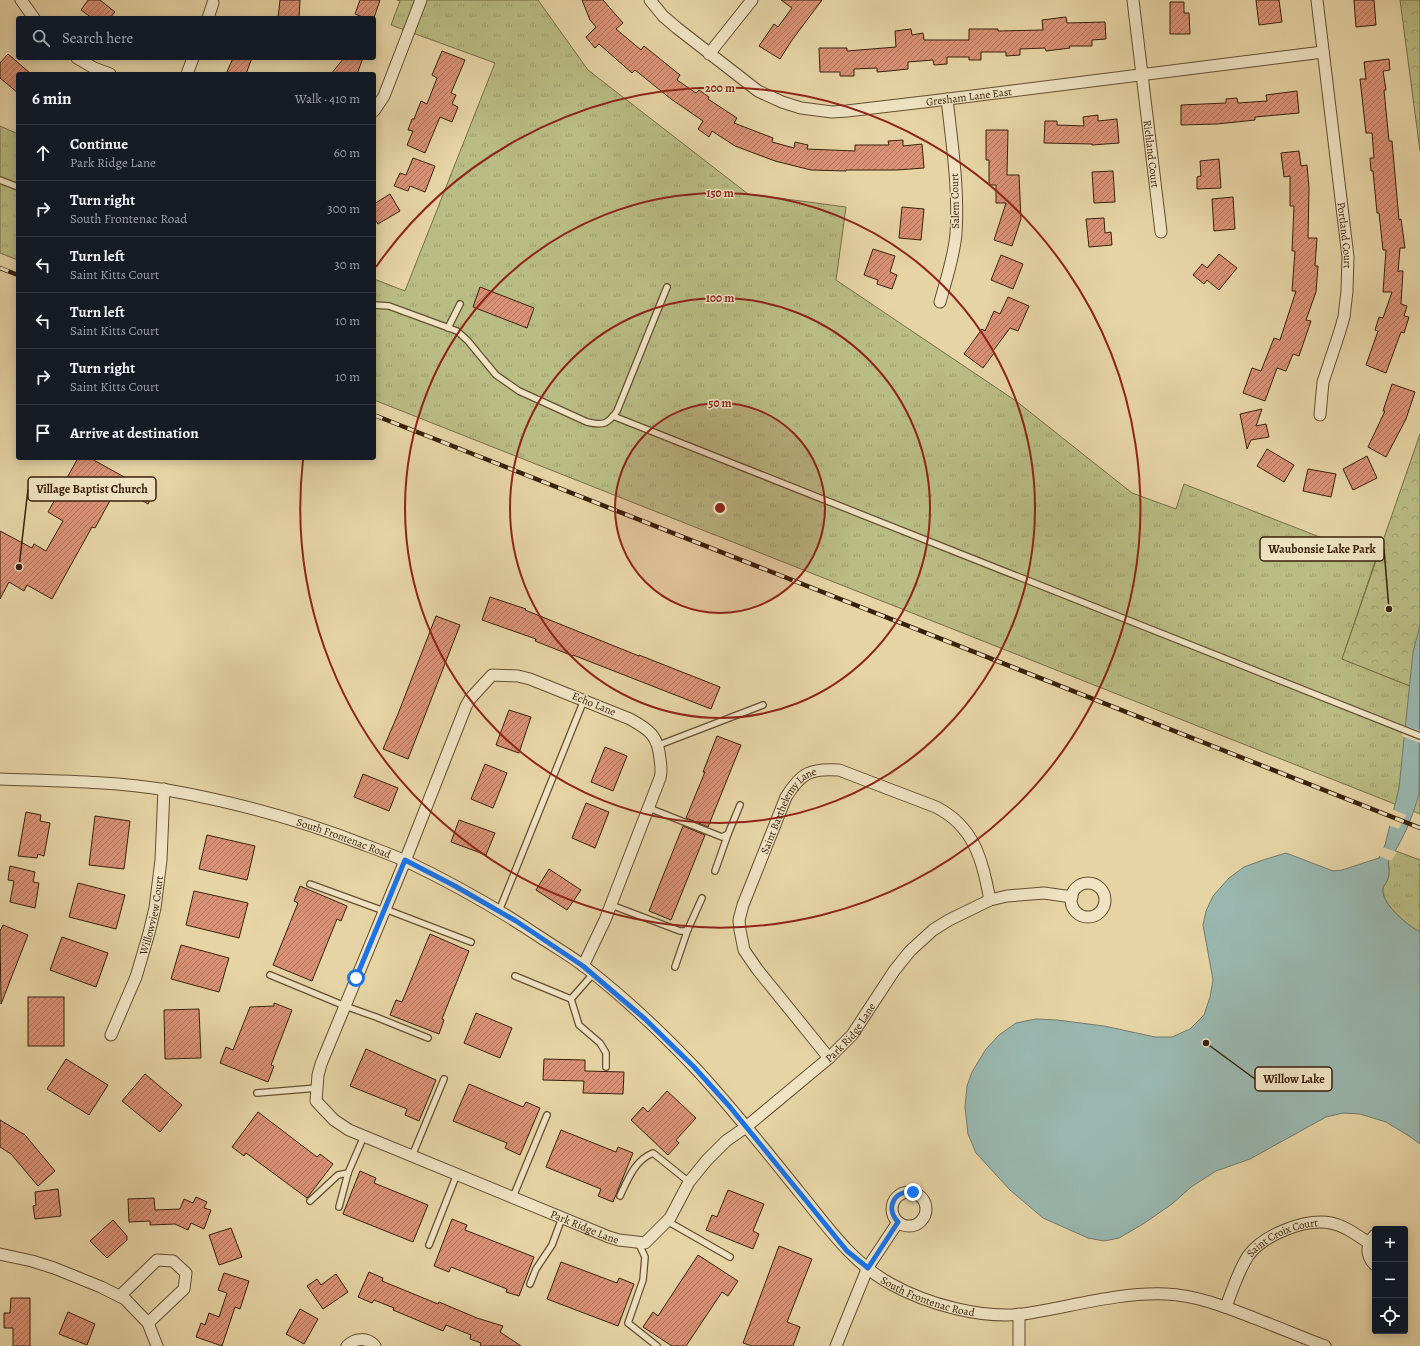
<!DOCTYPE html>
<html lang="en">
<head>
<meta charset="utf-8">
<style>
	body { margin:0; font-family:Alegreya,serif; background:#242831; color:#f1f3f6 }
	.controls { position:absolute; right:12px; bottom:12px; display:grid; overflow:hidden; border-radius:4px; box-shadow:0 2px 10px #0003 }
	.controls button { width:36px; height:36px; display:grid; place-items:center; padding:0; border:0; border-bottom:1px solid #363941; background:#171b24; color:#f1f3f6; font:20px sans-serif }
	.stop { position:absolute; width:12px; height:12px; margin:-9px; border:3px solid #1a73e8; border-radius:50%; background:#fff }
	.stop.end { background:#1a73e8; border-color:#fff; box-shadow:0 1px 4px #0008 }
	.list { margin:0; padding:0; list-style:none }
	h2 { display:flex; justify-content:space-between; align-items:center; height:52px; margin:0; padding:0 16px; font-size:17px }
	h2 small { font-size:13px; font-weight:400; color:#9ea1a6 }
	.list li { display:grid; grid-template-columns:26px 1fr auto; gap:12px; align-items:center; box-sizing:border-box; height:56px; padding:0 16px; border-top:1px solid #363941 }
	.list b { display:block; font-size:15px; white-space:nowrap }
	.list p { margin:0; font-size:13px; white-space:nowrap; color:#9ea1a6 }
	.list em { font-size:13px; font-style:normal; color:#9ea1a6 }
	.icon { flex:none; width:22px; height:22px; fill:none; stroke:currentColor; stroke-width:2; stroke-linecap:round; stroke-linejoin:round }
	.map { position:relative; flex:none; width:1420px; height:1346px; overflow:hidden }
	.search { position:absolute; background:#171b24; box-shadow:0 2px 10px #0003; left:16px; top:16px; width:360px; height:44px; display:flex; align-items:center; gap:10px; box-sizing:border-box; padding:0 14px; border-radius:4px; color:#9ea1a6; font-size:15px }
	.panel { position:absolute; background:#171b24; box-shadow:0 2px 10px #0003; left:16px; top:72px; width:360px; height:388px; border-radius:4px }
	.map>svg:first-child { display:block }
	.grass { fill:url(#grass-tufts); stroke:#786e46 }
	.park { fill:url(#park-crowns); stroke:#786e46 }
	.water { fill:#99b7af; stroke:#727b6d }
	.pier { fill:#e6d4a5 }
	.building { fill:url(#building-hatch); stroke:#38210a }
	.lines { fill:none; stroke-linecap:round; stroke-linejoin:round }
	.lane-casing { stroke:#644e31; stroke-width:8 }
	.street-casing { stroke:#644e31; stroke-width:13 }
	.lane { stroke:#efe3c4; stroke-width:5.5 }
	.street { stroke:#efe3c4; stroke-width:11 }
	.rail-casing { stroke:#38210a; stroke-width:4.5 }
	.rail { stroke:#efe3c4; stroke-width:3; stroke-dasharray:9; stroke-linecap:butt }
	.route { stroke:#1a73e8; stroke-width:5 }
	.ring { fill:none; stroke:#8f2418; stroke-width:2 }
	.labels { text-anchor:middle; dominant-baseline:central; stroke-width:3; stroke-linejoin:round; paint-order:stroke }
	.street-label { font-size:11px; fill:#38210a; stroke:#efe3c4 }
	.centre { fill:#8f2418; stroke:#efe3c4; stroke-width:2 }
	.ring-label { font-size:12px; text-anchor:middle; font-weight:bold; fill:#8f2418; stroke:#efe3c4; stroke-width:3; stroke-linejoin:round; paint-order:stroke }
	.leader { fill:none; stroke:#38210a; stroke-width:1.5 }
	.callout-dot { fill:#38210a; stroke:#efe3c4; stroke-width:1.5 }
	.callout { fill:#efe3c4; stroke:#38210a; stroke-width:1.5 }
	.callout-label { font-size:12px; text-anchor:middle; font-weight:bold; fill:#38210a }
</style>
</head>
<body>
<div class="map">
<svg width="1420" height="1346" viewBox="0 0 1420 1346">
	<defs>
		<pattern id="grass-tufts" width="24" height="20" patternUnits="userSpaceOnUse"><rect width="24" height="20" fill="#b9bc83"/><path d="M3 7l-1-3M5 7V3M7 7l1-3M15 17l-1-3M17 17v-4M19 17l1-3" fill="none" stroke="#a0a170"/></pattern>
		<pattern id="park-crowns" width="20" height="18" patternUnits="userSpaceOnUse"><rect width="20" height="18" fill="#b9bc83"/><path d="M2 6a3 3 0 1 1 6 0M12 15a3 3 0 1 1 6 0" fill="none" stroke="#a0a170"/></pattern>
		<pattern id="building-hatch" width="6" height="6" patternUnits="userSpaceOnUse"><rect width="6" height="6" fill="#d99175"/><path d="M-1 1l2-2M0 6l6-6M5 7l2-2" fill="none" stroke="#b1765e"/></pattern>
	</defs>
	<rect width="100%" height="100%" fill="#e6d4a5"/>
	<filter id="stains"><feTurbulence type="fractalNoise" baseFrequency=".005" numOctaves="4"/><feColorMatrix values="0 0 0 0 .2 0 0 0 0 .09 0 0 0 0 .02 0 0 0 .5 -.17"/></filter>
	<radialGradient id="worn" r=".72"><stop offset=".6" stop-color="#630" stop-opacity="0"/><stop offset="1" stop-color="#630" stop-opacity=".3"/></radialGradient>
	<g class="grass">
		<path d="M397 0H538L588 70 748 194 846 207 836 280 1016 401 1132 493 1176 509 1184 484 1376 559 1342 659 1420 690V814L374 400V279L405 291 495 63 391 25 400 1Z"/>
		<path d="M0 126 18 134V260L0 253Z"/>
		<path d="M1396 851 1420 860V932C1408 926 1380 903 1383 889 1383 885 1386 884 1387 881 1390 875 1389 868 1388 862Z"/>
	</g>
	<g class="park">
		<path d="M1400 0H1420V151Z"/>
		<path d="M1420 434V690L1342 659Z"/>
	</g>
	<path class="water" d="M1420 625 1419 794C1412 819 1402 842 1388 862 1389 868 1390 875 1387 881 1386 884 1383 885 1383 888 1380 903 1408 926 1420 932V1144L1409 1136 1386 1122 1360 1114 1343 1113 1326 1117 1250 1159 1216 1171 1191 1187 1172 1204 1143 1224 1119 1238 1104 1241 1088 1238 1043 1218 1010 1190 976 1153 968 1134 965 1107 967 1086 972 1072 986 1049 999 1035 1016 1023 1036 1019 1057 1020 1104 1026 1155 1037H1172L1190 1029 1204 1015 1210 997 1213 980 1203 925 1206 911 1213 896 1229 878 1244 867 1263 860 1286 853 1333 871 1342 870 1379 858 1385 845 1399 788 1413 652Z"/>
	<g class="pier">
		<path d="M1403 725 1420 731V743L1402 736Z"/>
		<path d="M1392 809 1406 815 1399 829 1388 825Z"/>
		<path d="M1382 847 1397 852 1391 861 1378 855Z"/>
	</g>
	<g class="building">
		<path d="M88 0H100L115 12 110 18H92L81 10Z"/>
		<path d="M280 0H300L299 18H278Z"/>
		<path d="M360 0H380L374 18H365L355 14Z"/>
		<path d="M582 0H603L623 23 616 29 641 50 644 46 680 75 677 80 696 93 699 90 709 97 708 99 737 118 734 123 773 138 772 142 794 148 795 142 808 145 807 149 855 151V145H889L888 141 903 140V146L922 144 924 168 897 170H846V171L811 170 775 161 735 146 712 131 709 137 698 129 703 121 671 99 635 70 632 73 599 44 595 48 586 37 596 27 590 20Z"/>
		<path d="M781 0H822L792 40 780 59 759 46 774 24 778 27 792 8Z"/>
		<path d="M1256 0H1279L1282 22 1259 25Z"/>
		<path d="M1354 0H1374L1376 25 1356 27Z"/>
		<path d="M1170 2H1184V13H1189L1190 34H1170Z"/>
		<path d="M1066 17 1067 23 1105 22 1106 39 1092 40V46H1069L1070 48 1046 51 1045 48 1020 49V55L1006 56V52H981V60H969V57H947V64L934 65 933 60 908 62V69L889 71 877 72V68L854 69V76H840V72H820L819 48H847V51L896 47 895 31 911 29 912 35 923 33 924 40H969V29H998V31L1043 30 1042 20Z"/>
		<path d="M442 51 465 60 451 93 456 95 452 104 458 107 452 122 440 117 425 153 407 145 413 131 408 130 412 119H414L421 101 427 104 437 78 432 75Z"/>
		<path d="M8 54 31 74H18V93L0 78V63Z"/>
		<path d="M233 58H252L246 74H226Z"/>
		<path d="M344 58H363L357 74H331Z"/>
		<path d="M1389 59 1390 70 1383 71 1386 90H1384L1389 141H1392L1399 220 1401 219 1405 248H1400L1398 272 1399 271H1403L1401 304 1407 306 1404 316 1409 317 1404 333 1401 332 1386 373 1366 365 1378 331 1375 330 1379 317 1383 318 1392 292H1383L1386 250H1383L1379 213H1377L1373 171H1371L1370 158H1374L1372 133H1366L1360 79H1366L1364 62Z"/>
		<path d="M1297 91 1299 113 1255 117V120L1217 124 1181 125V105L1226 103V99L1237 98 1238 103 1267 101 1266 95Z"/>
		<path d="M1098 115V121L1117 119 1119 143 1092 145V144L1044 143 1045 121H1057V125L1084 126 1083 117Z"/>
		<path d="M986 130H1008L1007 175H1019L1021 219 1012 246 994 240 1006 203H996V185H989V160H986Z"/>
		<path d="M1299 151 1301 166 1307 165 1309 188 1308 238H1317L1315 266H1318L1316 292 1306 320 1311 321 1299 356 1293 354 1286 371 1277 368 1265 401 1243 393 1252 368 1261 371 1274 338 1280 340 1296 291H1292L1295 251H1292L1294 206H1290V176L1284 177 1281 153Z"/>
		<path d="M413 158 435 166 425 192 410 186 408 191 394 186 400 173 406 175Z"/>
		<path d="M1219 159 1221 188 1197 189V177L1201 176 1200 161Z"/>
		<path d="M1113 171 1115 202 1094 203 1092 172Z"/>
		<path d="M390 194 400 211 378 224 374 218V204Z"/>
		<path d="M1233 197 1235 229 1214 231 1212 199Z"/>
		<path d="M902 207 924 209 921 240 899 238Z"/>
		<path d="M1104 218 1105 233 1111 232 1112 245 1089 247 1086 219Z"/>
		<path d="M873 249 895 256 890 272 897 275 892 289 877 284 878 280 864 275Z"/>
		<path d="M1219 254 1237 268 1219 290 1207 280 1204 284 1193 275 1202 264 1207 268Z"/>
		<path d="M1001 255 1023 264 1013 289 991 280Z"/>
		<path d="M480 287 534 308 527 328 473 307Z"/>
		<path d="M1008 297 1029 306 1018 331 1010 328 993 351 994 353 983 368 964 354 982 329 985 331 994 311 1000 314Z"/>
		<path d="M1392 384 1415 392 1406 419 1386 457 1368 447 1385 411H1383Z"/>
		<path d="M1262 409 1256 426 1266 424 1269 437 1251 440 1247 449 1240 414Z"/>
		<path d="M1267 449 1294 465 1284 482 1257 466Z"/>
		<path d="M1367 456 1377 478 1353 490 1343 469Z"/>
		<path d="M78 458H90L135 483 137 479 156 490 148 504 118 486 95 528 92 527 52 599 27 585 24 591 9 582 0 599V531L32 548 34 544 46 551 63 521 48 512Z"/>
		<path d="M1308 469 1336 474 1331 497 1303 491Z"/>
		<path d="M490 597 526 609 525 610 639 656V655L720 687 711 709 573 655V656L535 641 536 639 482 620Z"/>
		<path d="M436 616 460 625 408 759 383 749 398 714Z"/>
		<path d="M509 710 531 717 519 753 496 745Z"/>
		<path d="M717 736 741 745 708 827 686 818 705 772H703Z"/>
		<path d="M605 747 627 756 613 791 591 782Z"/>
		<path d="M485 764 507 773 493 808 471 799Z"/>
		<path d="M363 774 398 788 389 811 354 797Z"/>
		<path d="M586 803 609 812 595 848 572 838Z"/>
		<path d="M26 812 41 815 40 821 50 823 44 856 38 854 37 858 18 856Z"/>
		<path d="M95 816 130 821 124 869 89 865Z"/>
		<path d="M459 820 495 833 486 855 451 842Z"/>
		<path d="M683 826 705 835 671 920 649 911Z"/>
		<path d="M207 835 255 846 247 880 199 869Z"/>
		<path d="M10 866 35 872 33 882 39 883 35 908 10 902 14 881 8 880Z"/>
		<path d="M549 869 581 890 567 910 536 890Z"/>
		<path d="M78 883 125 895 116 929 69 917Z"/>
		<path d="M300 886 347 906 341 921 337 919 312 981 273 965 298 903 294 901Z"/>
		<path d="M194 891 248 903 239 938 186 925Z"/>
		<path d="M3 925 28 935 1 1004 0 931Z"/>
		<path d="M430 934 469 951 442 1019 444 1020 439 1034 390 1015 396 1000 402 1002Z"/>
		<path d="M62 937 108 953 96 987 50 970Z"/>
		<path d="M181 945 229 958 219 992 171 979Z"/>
		<rect x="28" y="997" width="36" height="49"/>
		<path d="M274 1003 292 1010 271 1065 274 1066 268 1082 220 1063 226 1047 233 1050 250 1007 274 1006Z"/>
		<path d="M199 1009 201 1058 165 1059 164 1010Z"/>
		<path d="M476 1013 512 1028 500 1058 464 1043Z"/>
		<path d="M366 1049 436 1080 419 1121 405 1115 407 1109 350 1086Z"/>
		<path d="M66 1059 108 1085 89 1115 47 1089Z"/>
		<path d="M544 1059 585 1060V1071L624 1072 623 1094 583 1093 584 1081 543 1080Z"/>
		<path d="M145 1074 182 1105 160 1132 122 1101Z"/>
		<path d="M469 1084 523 1107 526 1102 540 1108 520 1155 505 1148 507 1143 453 1121Z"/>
		<path d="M667 1091 696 1118 676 1140 679 1143 668 1155 631 1120 643 1107 648 1112Z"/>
		<path d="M258 1112 317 1157 320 1154 333 1164 307 1198 246 1153 244 1156 232 1147Z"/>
		<path d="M0 1120 25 1135 55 1171 38 1186 11 1154 0 1147Z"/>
		<path d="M561 1130 616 1152 618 1147 633 1153 613 1202 598 1196 601 1189 546 1167Z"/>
		<path d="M360 1171 376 1178 374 1183 428 1205 413 1242 343 1214Z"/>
		<path d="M58 1189 61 1216 35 1219 33 1206 36 1205 35 1192Z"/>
		<path d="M728 1190 764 1204 753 1231 759 1234 753 1249 706 1230 712 1215 717 1217Z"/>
		<path d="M196 1197 207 1202 204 1208 211 1210 204 1229 191 1223 188 1230 175 1224 150 1225V1221L129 1222 128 1199 154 1198 155 1210 180 1209 184 1199 193 1203Z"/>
		<path d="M452 1219 467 1225 465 1230 534 1257 519 1296 506 1292 507 1289 451 1267 449 1272 434 1266Z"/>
		<path d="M113 1220 127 1236V1240L107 1258 90 1241Z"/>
		<path d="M231 1228 242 1257 219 1265 209 1235Z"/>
		<path d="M779 1246 812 1259 787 1322 800 1327 793 1346H752L743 1343Z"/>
		<path d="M698 1255 738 1281 728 1296 722 1292 686 1346H672L643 1327 653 1312 658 1316Z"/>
		<path d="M561 1262 617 1283 619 1278 634 1284 618 1326 547 1299Z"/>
		<path d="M369 1272 383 1278 382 1281 438 1304 439 1302 477 1318 503 1326 500 1332 521 1346H480L481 1343 470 1339 471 1335 446 1325 443 1331 393 1310 394 1308 374 1300 372 1303 358 1297Z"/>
		<path d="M224 1273 249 1281 240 1309 235 1307 222 1346 196 1337 201 1323 205 1325 209 1313 219 1317 227 1293 218 1290Z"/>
		<path d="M336 1274 348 1292 323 1309 307 1286 317 1279 321 1285Z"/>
		<path d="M11 1298H30V1346H13V1328H4V1313H10Z"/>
		<path d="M300 1309 318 1319 304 1344 286 1334Z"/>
		<path d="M68 1312 95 1324 87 1345 59 1334Z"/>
	</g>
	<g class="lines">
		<defs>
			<g id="lane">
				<path d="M0 180 18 187"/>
				<path d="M374 305 389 306 457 331 468 341 496 375 519 391 587 422C603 426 608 424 617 411L667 287"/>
				<path d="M448 328 460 304"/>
				<path d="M613 416 1420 736"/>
				<path d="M659 745 763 705"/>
				<path d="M649 808 722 837 728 834 740 805"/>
				<path d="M715 871 728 834"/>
				<path d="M310 884 384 911"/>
				<path d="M611 905 680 931H685L688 929 702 898"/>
				<path d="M385 909 471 942"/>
				<path d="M499 911 584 700"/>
				<path d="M675 967 688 929"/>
				<path d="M270 975 345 1006 376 1017 428 1038"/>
				<path d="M515 976 571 999 579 1025 600 1043 606 1053V1067"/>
				<path d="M571 999 593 974"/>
				<path d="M257 1093 317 1088"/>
				<path d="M412 1156 444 1079"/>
				<path d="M620 1196C628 1179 635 1160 653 1153L689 1182"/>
				<path d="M513 1197 547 1115"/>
				<path d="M310 1201 338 1175 348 1173"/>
				<path d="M339 1207 348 1173 364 1136"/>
				<path d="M667 1221 730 1257"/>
				<path d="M638 1242 645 1257 643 1280 628 1323 657 1346"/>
				<path d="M429 1245 457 1174"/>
				<path d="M530 1284 536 1269 552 1245 562 1218"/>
			</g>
			<g id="street">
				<path d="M21 0 34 18"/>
				<path id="s1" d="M650 0 663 16 677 28 758 91 782 102 801 108 832 112 847 111 932 101 1323 52"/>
				<path id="s2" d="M1133 0 1161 232"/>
				<path id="s3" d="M1317 0 1348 257 1347 291 1344 317 1339 334 1323 382 1320 415"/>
				<path d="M208 18 213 3"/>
				<path d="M709 54 752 0"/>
				<path d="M77 58 94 68 110 74"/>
				<path d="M187 74 193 58"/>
				<path d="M374 111 384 96 421 0"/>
				<path d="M940 302C946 280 954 257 956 234 959 189 952 144 947 99"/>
				<path id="s4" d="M0 779C56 781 112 781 167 790 235 802 301 820 365 845 379 850 394 856 408 862 454 884 498 909 540 937 555 947 571 956 585 967 624 997 663 1034 697 1070 733 1109 766 1151 800 1193 827 1226 852 1263 891 1284 927 1304 981 1319 1023 1314 1070 1307 1118 1292 1166 1294 1196 1295 1226 1307 1254 1318 1278 1327 1301 1337 1325 1346"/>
				<circle cx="1088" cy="900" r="17"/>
				<path id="s5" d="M583 966 605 920 660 778C662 772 661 766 660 759 658 736 650 730 630 719L530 679 518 676 492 675 470 699 466 706 405 861 321 1064 318 1075 316 1101 334 1120 349 1130 609 1237 619 1240 645 1243 670 1218 689 1182 707 1160 726 1141 746 1127 829 1058 852 1035 894 971 910 951 933 930 949 920 990 900 1007 896 1044 893 1072 897"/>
				<path id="s6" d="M111 1035 136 977 149 933 155 908 161 860 164 789"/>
				<path id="s7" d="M829 1058 757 969 744 950 740 930 739 920 743 905 786 797C801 773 810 768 839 770L936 807C975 827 982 860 990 900"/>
				<circle cx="909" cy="1209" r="17"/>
				<path d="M1375 1235C1365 1244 1366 1256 1375 1265"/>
				<path d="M0 1254 32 1261 54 1268 101 1287 125 1299 148 1323 157 1346"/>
				<path d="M120 1296 157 1260 173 1261 186 1273 184 1289 148 1323"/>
				<path id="s8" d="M1226 1307C1232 1290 1238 1272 1248 1256 1263 1235 1305 1218 1331 1223 1345 1226 1357 1235 1369 1243"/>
				<path d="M1019 1314V1346"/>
				<path d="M347 1346C355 1338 367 1337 375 1346"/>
				<path d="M836 1346 868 1267 898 1222"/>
			</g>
		</defs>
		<use href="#lane" class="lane-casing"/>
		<use href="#street" class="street-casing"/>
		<use href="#lane" class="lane"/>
		<use href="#street" class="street"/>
		<defs>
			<g id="rail">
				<path d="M0 268 18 275"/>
				<path d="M374 415 1420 828"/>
			</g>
		</defs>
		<use href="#rail" class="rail-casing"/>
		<use href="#rail" class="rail"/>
	</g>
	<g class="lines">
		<path class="route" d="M356 978 405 860 455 886 516 921 583 966 645 1019 694 1067 730 1107 847 1251 868 1268 898 1222C885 1208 894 1190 913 1192"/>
	</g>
	<circle cx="720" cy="508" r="105" fill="#8f2418" fill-opacity=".12"/>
	<g class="ring">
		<circle cx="720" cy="508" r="105"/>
		<circle cx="720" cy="508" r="210"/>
		<circle cx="720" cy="508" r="315"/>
		<path d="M376 267A420 420 0 1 1 303 460"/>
	</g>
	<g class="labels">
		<g class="street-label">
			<text stroke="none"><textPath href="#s1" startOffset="357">Gresham Lane East</textPath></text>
			<text stroke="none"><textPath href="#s2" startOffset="155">Richland Court</textPath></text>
			<text transform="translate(955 201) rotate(-91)">Salem Court</text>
			<text stroke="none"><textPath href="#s3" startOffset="237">Portland Court</textPath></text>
			<text transform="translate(594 704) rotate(22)">Echo Lane</text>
			<text stroke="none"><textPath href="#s7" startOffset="290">Saint Barthelemy Lane</textPath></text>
			<text stroke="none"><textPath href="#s4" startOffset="351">South Frontenac Road</textPath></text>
			<text stroke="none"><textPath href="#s6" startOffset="127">Willowview Court</textPath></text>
			<text stroke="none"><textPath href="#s5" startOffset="1545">Park Ridge Lane</textPath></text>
			<text stroke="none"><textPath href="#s5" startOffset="1185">Park Ridge Lane</textPath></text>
			<text stroke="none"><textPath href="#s8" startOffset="96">Saint Croix Court</textPath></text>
			<text stroke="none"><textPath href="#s4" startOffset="1107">South Frontenac Road</textPath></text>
		</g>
	</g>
	<circle cx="720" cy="508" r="6" class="centre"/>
	<g class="ring-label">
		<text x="720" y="92">200 m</text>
		<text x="720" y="197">150 m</text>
		<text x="720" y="302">100 m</text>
		<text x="720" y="407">50 m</text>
	</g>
	<path class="leader" d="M19 567L28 489M1389 609L1384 549M1206 1043L1255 1079"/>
	<g class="callout-dot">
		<circle cx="19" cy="567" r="4"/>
		<circle cx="1389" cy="609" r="4"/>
		<circle cx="1206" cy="1043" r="4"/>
	</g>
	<g class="callout">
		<rect x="28" y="477" width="128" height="24" rx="4"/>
		<rect x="1260" y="537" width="124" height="24" rx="4"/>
		<rect x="1255" y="1067" width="77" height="24" rx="4"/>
	</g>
	<g class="callout-label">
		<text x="92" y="493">Village Baptist Church</text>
		<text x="1322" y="553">Waubonsie Lake Park</text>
		<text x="1294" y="1083">Willow Lake</text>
	</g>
	<rect width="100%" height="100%" filter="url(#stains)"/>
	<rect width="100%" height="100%" fill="url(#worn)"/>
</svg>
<div class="controls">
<button>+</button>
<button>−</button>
<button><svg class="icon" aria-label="locate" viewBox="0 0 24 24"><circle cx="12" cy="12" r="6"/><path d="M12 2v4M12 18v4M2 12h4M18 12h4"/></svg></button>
</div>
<div class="stop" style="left:356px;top:978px"></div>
<div class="stop end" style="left:913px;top:1192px"></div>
<div class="search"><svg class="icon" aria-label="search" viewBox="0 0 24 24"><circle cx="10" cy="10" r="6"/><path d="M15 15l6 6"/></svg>Search here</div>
<section class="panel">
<h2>6 min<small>Walk · 410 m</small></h2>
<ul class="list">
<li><svg class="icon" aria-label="ahead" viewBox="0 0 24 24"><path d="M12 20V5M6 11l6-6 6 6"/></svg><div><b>Continue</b><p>Park Ridge Lane</p></div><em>60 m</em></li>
<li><svg class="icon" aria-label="right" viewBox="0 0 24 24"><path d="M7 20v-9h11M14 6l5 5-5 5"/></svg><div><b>Turn right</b><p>South Frontenac Road</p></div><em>300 m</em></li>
<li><svg class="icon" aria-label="left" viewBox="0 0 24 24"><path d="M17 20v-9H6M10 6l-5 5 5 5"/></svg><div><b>Turn left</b><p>Saint Kitts Court</p></div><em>30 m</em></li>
<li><svg class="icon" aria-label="left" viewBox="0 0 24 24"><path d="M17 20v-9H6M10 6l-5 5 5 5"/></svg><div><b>Turn left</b><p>Saint Kitts Court</p></div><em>10 m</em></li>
<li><svg class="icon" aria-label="right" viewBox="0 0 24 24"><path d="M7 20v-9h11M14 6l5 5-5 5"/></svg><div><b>Turn right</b><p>Saint Kitts Court</p></div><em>10 m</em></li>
<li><svg class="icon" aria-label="arrive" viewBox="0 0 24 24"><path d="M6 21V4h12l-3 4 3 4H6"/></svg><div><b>Arrive at destination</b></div></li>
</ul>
</section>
</div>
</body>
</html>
